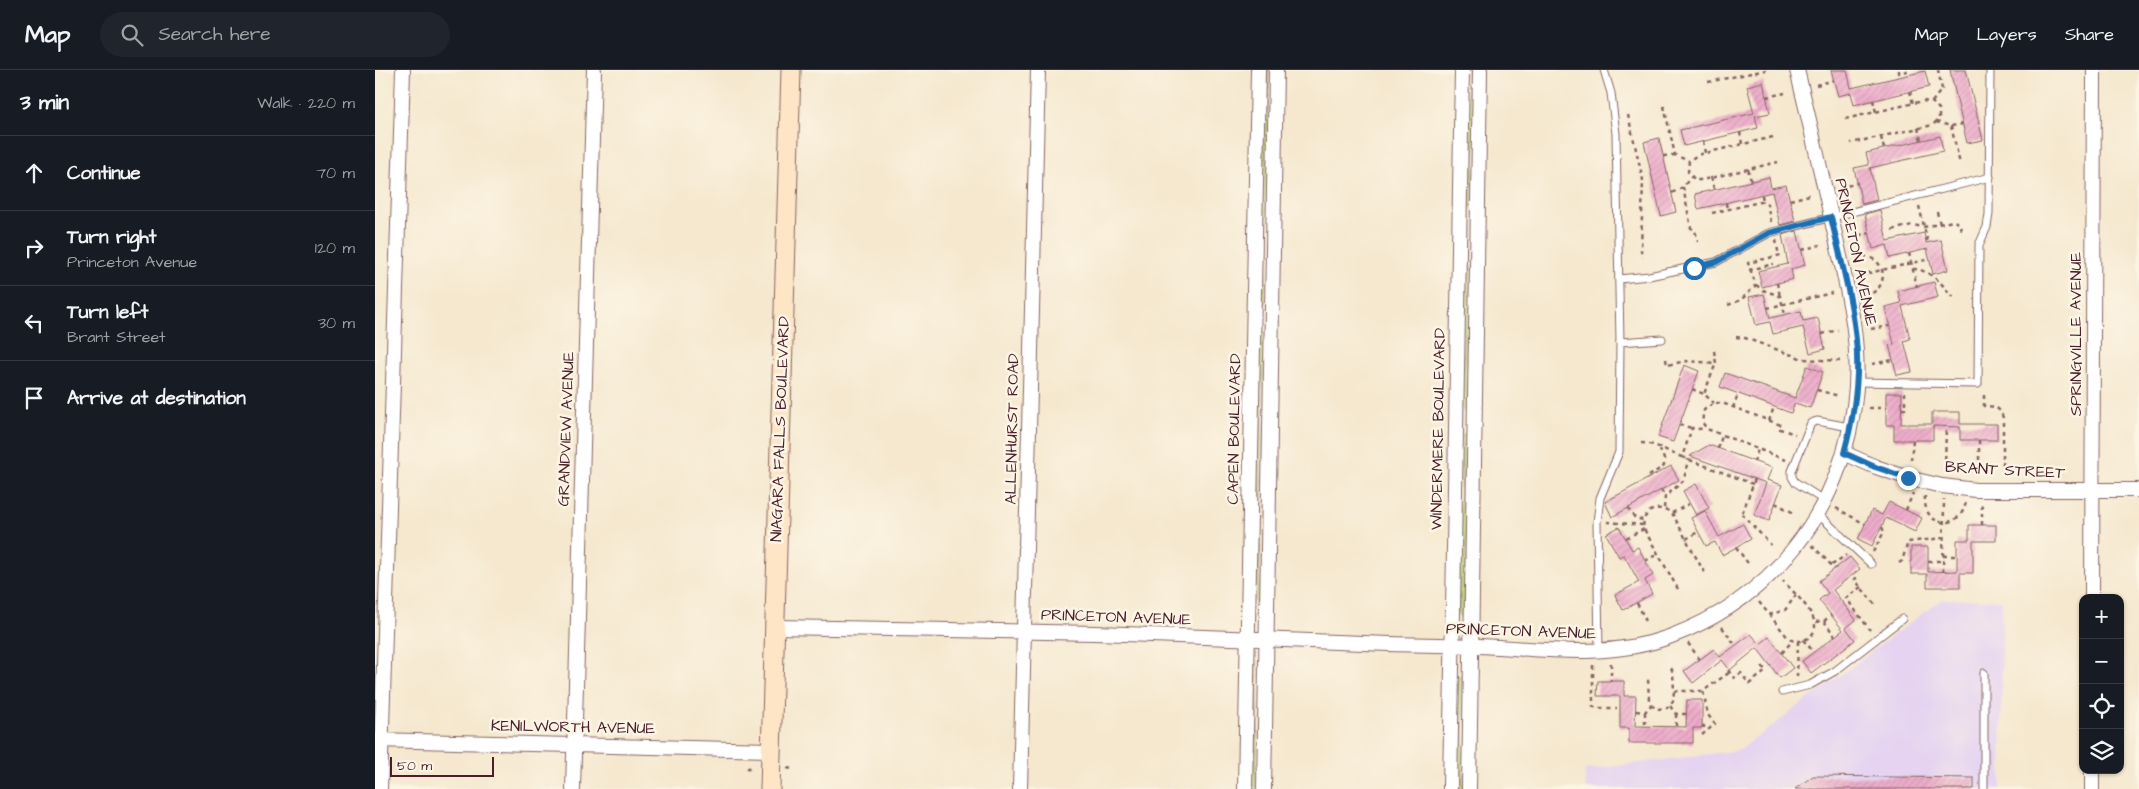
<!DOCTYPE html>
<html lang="en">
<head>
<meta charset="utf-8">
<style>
	body { margin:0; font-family:"Architects Daughter",sans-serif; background:#20242c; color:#f1f3f6 }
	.controls { position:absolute; right:15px; bottom:15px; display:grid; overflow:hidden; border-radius:10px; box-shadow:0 1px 4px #0004 }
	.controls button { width:45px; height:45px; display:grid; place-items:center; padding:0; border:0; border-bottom:1px solid #363941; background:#171b24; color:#f1f3f6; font:25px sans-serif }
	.scale { position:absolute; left:15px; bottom:12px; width:104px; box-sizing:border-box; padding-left:5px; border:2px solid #4a1f2b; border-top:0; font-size:14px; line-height:18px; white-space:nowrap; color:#4a1f2b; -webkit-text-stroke:4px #fcf5e5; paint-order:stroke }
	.stop { position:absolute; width:15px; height:15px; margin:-11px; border:4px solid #1f6fb2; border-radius:50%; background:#fff }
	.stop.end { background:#1f6fb2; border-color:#fff; box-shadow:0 1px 5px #0008 }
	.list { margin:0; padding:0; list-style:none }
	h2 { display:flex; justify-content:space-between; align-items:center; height:65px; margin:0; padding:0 20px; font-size:21px }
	h2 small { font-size:16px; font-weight:400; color:#9ea1a6 }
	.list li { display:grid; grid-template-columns:32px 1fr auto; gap:15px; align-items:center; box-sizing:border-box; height:75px; padding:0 20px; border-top:1px solid #363941 }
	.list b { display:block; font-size:19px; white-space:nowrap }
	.list p { margin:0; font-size:16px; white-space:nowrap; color:#9ea1a6 }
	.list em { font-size:16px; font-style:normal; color:#9ea1a6 }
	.icon { flex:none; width:28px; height:28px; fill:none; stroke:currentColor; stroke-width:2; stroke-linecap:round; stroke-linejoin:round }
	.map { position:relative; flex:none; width:1764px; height:719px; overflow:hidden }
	header { display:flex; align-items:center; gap:30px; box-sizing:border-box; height:70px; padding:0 25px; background:#171b24; border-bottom:1px solid #363941 }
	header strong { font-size:24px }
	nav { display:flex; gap:28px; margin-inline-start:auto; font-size:18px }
	.search { width:350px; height:45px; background:#20242c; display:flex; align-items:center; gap:12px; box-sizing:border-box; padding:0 18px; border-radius:28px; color:#9ea1a6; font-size:19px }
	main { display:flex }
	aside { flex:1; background:#171b24 }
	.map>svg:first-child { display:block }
	.built { fill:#e5d3f1 }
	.green { fill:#bcd57a; stroke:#837a52 }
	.building { fill:url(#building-hatch) }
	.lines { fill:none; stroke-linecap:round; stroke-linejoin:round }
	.service-casing { stroke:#866564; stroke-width:9 }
	.minor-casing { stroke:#866564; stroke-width:16 }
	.secondary-casing { stroke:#866564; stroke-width:21 }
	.path { stroke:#866564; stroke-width:2.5; stroke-dasharray:4 4; stroke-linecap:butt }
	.service { stroke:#fff; stroke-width:7 }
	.minor { stroke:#fff; stroke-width:14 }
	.secondary { stroke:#fee5c5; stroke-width:19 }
	.route { stroke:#1f6fb2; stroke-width:6 }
	.labels { text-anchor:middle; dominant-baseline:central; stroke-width:5; stroke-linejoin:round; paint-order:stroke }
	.street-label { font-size:16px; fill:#4a1f2b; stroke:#fcf5e5 }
</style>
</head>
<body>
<header>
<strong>Map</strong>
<div class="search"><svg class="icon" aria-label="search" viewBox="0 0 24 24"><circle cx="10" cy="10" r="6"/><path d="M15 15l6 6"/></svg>Search here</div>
<nav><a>Map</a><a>Layers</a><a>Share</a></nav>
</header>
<main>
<aside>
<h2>3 min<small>Walk · 220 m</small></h2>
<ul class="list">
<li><svg class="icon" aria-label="ahead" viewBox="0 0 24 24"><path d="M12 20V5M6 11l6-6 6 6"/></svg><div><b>Continue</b></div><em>70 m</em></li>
<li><svg class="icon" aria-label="right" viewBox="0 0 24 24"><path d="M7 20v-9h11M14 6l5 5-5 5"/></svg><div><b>Turn right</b><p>Princeton Avenue</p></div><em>120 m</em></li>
<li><svg class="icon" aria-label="left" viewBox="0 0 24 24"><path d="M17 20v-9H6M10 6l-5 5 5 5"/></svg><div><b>Turn left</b><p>Brant Street</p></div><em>30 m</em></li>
<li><svg class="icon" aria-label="arrive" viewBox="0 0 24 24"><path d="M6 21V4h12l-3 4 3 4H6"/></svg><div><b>Arrive at destination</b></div></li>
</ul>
</aside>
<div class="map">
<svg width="1764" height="719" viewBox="0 0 1764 719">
	<defs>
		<pattern id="building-hatch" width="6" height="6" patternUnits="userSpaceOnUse" patternTransform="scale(1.25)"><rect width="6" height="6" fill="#edadca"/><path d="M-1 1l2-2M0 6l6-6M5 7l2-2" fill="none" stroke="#cd94ae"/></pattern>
	</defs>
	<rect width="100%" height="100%" fill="#fcf5e5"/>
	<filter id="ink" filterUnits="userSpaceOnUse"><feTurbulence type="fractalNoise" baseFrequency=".02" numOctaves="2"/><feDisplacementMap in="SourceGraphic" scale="10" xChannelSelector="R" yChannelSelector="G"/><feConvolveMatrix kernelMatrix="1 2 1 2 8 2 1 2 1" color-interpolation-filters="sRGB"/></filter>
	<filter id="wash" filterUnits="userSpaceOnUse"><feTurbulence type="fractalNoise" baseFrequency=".0096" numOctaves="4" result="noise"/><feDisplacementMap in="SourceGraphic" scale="20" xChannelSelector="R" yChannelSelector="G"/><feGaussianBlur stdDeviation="1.12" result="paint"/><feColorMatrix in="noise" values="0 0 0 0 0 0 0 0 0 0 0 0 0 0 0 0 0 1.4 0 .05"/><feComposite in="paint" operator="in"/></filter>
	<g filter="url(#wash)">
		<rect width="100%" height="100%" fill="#f5e8cf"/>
		<path class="built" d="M1567 529 1627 530 1626 719H1211L1210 700 1365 680Z"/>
		<g class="green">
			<path d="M889 0H894L890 233 887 235H886Z"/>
			<path d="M1093 0H1102L1097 137 1095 138 1091 135Z"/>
			<path d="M1094 157 1097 159 1094 342 1091 343 1087 339 1090 161Z"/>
			<path d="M885 260 889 262 884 546 882 549 880 548Z"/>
			<path d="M1091 363 1094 364 1090 546 1087 547 1083 543 1087 366Z"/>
			<path d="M879 590 883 592 881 719H876Z"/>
			<path d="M1086 606 1089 607 1088 719H1080L1083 607Z"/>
		</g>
		<g id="blocks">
			<g class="building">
				<path d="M1456 0H1472L1476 18 1550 1 1554 17 1479 35 1476 23 1463 26Z"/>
				<path d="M1575 0H1591L1608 70 1592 73Z"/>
				<path d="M1388 12 1395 43 1380 46 1383 58 1309 76 1305 60 1379 43 1372 16Z"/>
				<path d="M1565 66 1568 81 1495 98 1502 130 1487 134 1479 98 1494 95 1491 83Z"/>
				<path d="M1284 68 1301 142 1286 146 1269 72Z"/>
				<path d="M1394 107 1396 118 1411 115 1420 151 1405 155 1397 122 1323 139 1320 124Z"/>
				<path d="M1505 140 1512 171 1549 163 1551 173 1566 170 1573 200 1558 204 1552 179 1515 188 1512 175 1498 179 1490 144Z"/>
				<path d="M1422 161 1430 195 1416 199 1418 209 1387 217 1383 201 1413 194 1407 165Z"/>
				<path d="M1559 212 1563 227 1527 236 1535 269 1529 271 1537 302 1522 305 1514 275 1519 274 1510 237 1526 233 1523 221Z"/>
				<path d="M1389 224 1395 248 1426 241 1428 251 1443 248 1450 279 1435 283 1428 257 1398 264 1395 252 1381 255 1374 227Z"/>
				<path d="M1309 295 1324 301 1298 372 1283 367Z"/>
				<path d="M1432 296 1448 302 1435 338 1420 333 1416 343 1345 317 1350 303 1420 328Z"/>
				<path d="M1511 323H1527L1526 354H1557V342H1585V354H1622V370H1585V357L1558 356V370H1519V355H1511Z"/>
				<path d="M1334 375 1397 398 1392 410 1407 415 1394 451 1379 445 1391 413 1315 386Z"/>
				<path d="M1296 396 1304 410 1237 447 1230 432Z"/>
				<path d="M1321 414 1334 438 1321 445 1308 421Z"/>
				<path d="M1514 432 1547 448 1540 462 1511 448 1497 476 1483 469 1497 440 1507 445Z"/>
				<path d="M1330 441 1344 467 1368 454 1376 469 1347 485 1340 472 1331 476 1316 448Z"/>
				<path d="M1594 455H1621V471H1598V503H1585V517H1552V504H1536V477H1553V502L1582 501V470H1594Z"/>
				<path d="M1244 457 1257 480 1263 477 1278 505 1270 510 1277 524 1248 540 1240 525 1264 512 1249 485 1250 484 1244 487 1231 464Z"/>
				<path d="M1475 487 1485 499 1458 520 1481 550 1471 558 1480 570 1436 603 1427 591 1468 560 1444 530 1453 523 1444 511Z"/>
				<path d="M1376 564 1385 574 1394 567 1418 598 1405 608 1382 578 1355 600 1347 590 1318 613 1309 601 1339 579 1345 587Z"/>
				<path d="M1223 611H1249V626H1261L1260 656 1311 657 1312 630H1327V658H1318V673H1254V658H1245V626H1222Z"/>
				<path d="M1438 706 1599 708V719H1420Z"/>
			</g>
		</g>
	</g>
	<g filter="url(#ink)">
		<use href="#blocks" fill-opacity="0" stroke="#866564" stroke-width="1"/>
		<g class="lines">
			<defs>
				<g id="service">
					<path d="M1229 0 1236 23 1241 64 1245 272"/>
					<path d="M1244 209 1274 206 1341 192 1394 163 1615 107"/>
					<path d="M1481 312 1603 314 1604 175 1612 157 1614 144 1615 0"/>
					<path d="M1450 431 1420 412 1417 407V401L1436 353 1442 351 1475 357"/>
					<path d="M1443 444 1496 494"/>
					<path d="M1224 582 1222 452 1225 428 1244 382 1245 272 1287 269"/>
					<path d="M1609 603V719"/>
					<path d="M1407 622 1435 615 1460 601 1527 549"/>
				</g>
				<g id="minor">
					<path d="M1469 383 1501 397 1533 408 1567 416 1601 420H1764"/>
					<path d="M1717 528 1719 0"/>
					<path d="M400 557C506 559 613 560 719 563 818 566 917 571 1015 574 1052 575 1088 575 1124 577 1182 581 1239 587 1294 567 1397 529 1463 445 1479 336 1488 276 1472 218 1459 160 1447 106 1435 53 1422 0"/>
					<path d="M0 670 396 680"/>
					<path d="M5 719 28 0"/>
					<path d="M198 719 219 0"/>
					<path d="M645 719 663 0"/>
					<path d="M870 719 883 0"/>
					<path d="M889 719 901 0"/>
					<path d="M1075 719 1087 0"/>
					<path d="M1094 719 1105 0"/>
					<path d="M1717 719V700"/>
				</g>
				<path id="secondary" d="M395 719 416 0"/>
			</defs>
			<use href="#service" class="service-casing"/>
			<use href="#minor" class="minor-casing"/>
			<use href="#secondary" class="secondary-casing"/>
			<g class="path">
				<path d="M1524 0V3L1536 0"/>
				<path d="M1333 12 1391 0"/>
				<path d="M1441 15 1459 10"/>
				<path d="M1535 21 1538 34"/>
				<path d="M1391 27 1410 23"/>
				<path d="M1498 30 1501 42"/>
				<path d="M1557 32 1567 19 1563 0"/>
				<path d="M1289 36 1300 85 1314 91"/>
				<path d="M1253 45 1268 110 1266 181 1268 187"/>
				<path d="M1470 49 1548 31 1557 32 1564 39V48L1558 55 1476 73"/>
				<path d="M1561 52 1576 56 1588 54"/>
				<path d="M1576 56 1585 94"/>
				<path d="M1543 58 1546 70"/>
				<path d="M1365 62 1367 74"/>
				<path d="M1398 67 1322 85 1314 91 1313 102 1320 110H1327L1403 92"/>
				<path d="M1506 67 1509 79"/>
				<path d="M1328 71 1330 83"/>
				<path d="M1288 86 1300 85"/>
				<path d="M1373 99 1376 111"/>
				<path d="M1336 107 1339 119"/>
				<path d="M1308 117 1316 158 1320 160 1323 172"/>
				<path d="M1465 118 1482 113"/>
				<path d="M1297 123 1308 117 1316 107"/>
				<path d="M1387 125 1388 131"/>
				<path d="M1415 130 1434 125"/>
				<path d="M1351 133 1352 139"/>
				<path d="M1544 136 1553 173"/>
				<path d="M1562 142 1565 154"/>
				<path d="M1337 143 1389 131 1392 134 1396 152"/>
				<path d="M1517 160 1537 155 1549 157 1578 151 1584 153 1586 160"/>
				<path d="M1476 167 1494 163"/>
				<path d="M1401 170 1404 186"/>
				<path d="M1427 180 1445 175"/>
				<path d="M1534 183 1542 217"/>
				<path d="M1480 187C1511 180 1519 220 1489 226"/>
				<path d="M1538 199C1551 198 1570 214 1575 226H1579"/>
				<path d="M1374 200 1399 194"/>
				<path d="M1485 205 1555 189"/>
				<path d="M1402 213 1405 226"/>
				<path d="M1381 215 1388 220 1405 226 1410 244"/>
				<path d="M1353 235 1366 230 1381 215 1373 193 1406 185"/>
				<path d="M1392 238 1457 223"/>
				<path d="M1496 259 1514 256"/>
				<path d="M1447 264 1463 260"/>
				<path d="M1361 267 1370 268 1428 289 1465 291"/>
				<path d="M1339 281 1341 293 1329 324 1339 333"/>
				<path d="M1291 289 1292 295 1311 291 1341 293"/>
				<path d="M1497 294 1518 290"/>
				<path d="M1317 319 1329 324"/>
				<path d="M1442 320 1464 326"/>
				<path d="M1609 325V336C1619 336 1625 337 1628 348V404"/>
				<path d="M1358 338 1363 324"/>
				<path d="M1494 338H1511"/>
				<path d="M1527 339H1530V322"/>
				<path d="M1394 351 1399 337"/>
				<path d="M1304 355 1317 358"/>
				<path d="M1604 370V402"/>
				<path d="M1266 373C1280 373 1293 382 1307 387L1317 358 1325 359 1330 356"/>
				<path d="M1343 379 1347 366"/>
				<path d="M1307 387 1378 414"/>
				<path d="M1411 390 1332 359 1327 352 1329 340 1339 333H1347L1406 355 1405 359 1420 364"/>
				<path d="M1536 390 1538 370"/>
				<path d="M1379 392 1383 379"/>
				<path d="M1570 397 1571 357"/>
				<path d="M1274 406 1289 396V389L1285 380"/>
				<path d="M1380 409 1368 441 1365 442 1396 475"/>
				<path d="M1286 420 1290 427"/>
				<path d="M1550 426C1547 459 1587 461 1591 431"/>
				<path d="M1400 433 1421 444"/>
				<path d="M1253 438 1260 448 1268 450"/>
				<path d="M1289 438 1290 427 1309 410 1313 389"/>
				<path d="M1461 438 1490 454"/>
				<path d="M1531 440 1538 423"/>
				<path d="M1297 443 1314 434"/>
				<path d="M1232 452 1268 455"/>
				<path d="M1607 455V434"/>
				<path d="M1251 468 1269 459"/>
				<path d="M1311 469 1323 462"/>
				<path d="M1437 475 1460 499"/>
				<path d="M1361 477 1375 496"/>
				<path d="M1498 482 1509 462 1507 457"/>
				<path d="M1568 486H1582"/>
				<path d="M1270 491 1283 484"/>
				<path d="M1553 491H1568"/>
				<path d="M1524 493 1527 491 1533 472 1568 468"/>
				<path d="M1457 495 1471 485"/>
				<path d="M1568 502 1569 429"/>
				<path d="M1482 508 1479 509 1502 537"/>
				<path d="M1486 517 1471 528 1495 560"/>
				<path d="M1303 519 1269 459C1265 441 1284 433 1297 443L1330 504"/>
				<path d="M1384 532 1414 569C1421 572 1426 572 1433 568 1455 554 1419 523 1408 511"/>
				<path d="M1262 533 1272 553"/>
				<path d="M1394 545 1410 540 1421 525"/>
				<path d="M1449 551 1460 566"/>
				<path d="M1441 552 1449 551 1456 545"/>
				<path d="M1347 557 1361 576"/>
				<path d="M1428 570 1439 582"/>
				<path d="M1313 573 1325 590"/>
				<path d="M1407 583 1418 570"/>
				<path d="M1236 593V611"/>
				<path d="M1218 595V636L1221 638H1242"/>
				<path d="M1296 598 1298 602 1299 621H1328L1355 602"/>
				<path d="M1353 600 1359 608 1366 603 1374 614 1391 601 1385 593"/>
				<path d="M1422 607 1423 571"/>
				<path d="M1276 635 1282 639 1292 638 1298 631 1299 621"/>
				<path d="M1295 636 1301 644H1311"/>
				<path d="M1261 641 1270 642 1276 635 1274 631 1273 609"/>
				<path d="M1270 642V656"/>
				<path d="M1301 644V657"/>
				<path d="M1327 656H1329V662"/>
				<path d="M1327 665 1340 654 1333 645 1328 621"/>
				<path d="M412 698 417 699"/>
				<path d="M372 699 375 697"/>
			</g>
			<use href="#service" class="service"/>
			<use href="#minor" class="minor"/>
			<use href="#secondary" class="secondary"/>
		</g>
	</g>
	<g class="lines" filter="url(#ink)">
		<path class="route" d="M1319 198 1341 192 1394 163 1456 147C1465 187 1477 228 1481 270 1485 308 1479 346 1469 383L1500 397 1533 408"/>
	</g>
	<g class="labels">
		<g class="street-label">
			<text transform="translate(1481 182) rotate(78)">PRINCETON AVENUE</text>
			<text transform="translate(1701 264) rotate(-90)">SPRINGVILLE AVENUE</text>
			<text transform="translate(191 359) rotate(-88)">GRANDVIEW AVENUE</text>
			<text transform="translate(405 359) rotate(-88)">NIAGARA FALLS BOULEVARD</text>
			<text transform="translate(637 359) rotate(-89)">ALLENHURST ROAD</text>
			<text transform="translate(859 359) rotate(-89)">CAPEN BOULEVARD</text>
			<text transform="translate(1063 359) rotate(-89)">WINDERMERE BOULEVARD</text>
			<text transform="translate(1630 400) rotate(3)">BRANT STREET</text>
			<text transform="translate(741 547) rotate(2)">PRINCETON AVENUE</text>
			<text transform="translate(1146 561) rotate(2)">PRINCETON AVENUE</text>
			<text transform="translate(198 657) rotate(1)">KENILWORTH AVENUE</text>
		</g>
	</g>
</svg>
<div class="controls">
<button>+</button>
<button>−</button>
<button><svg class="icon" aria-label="locate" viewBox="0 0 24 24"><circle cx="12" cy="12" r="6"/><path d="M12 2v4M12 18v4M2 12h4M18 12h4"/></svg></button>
<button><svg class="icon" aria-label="layers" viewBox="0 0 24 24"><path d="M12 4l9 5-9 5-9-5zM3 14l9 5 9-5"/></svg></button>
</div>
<div class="scale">50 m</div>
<div class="stop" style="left:1319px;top:198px"></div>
<div class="stop end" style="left:1533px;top:408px"></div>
</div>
</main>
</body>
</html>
